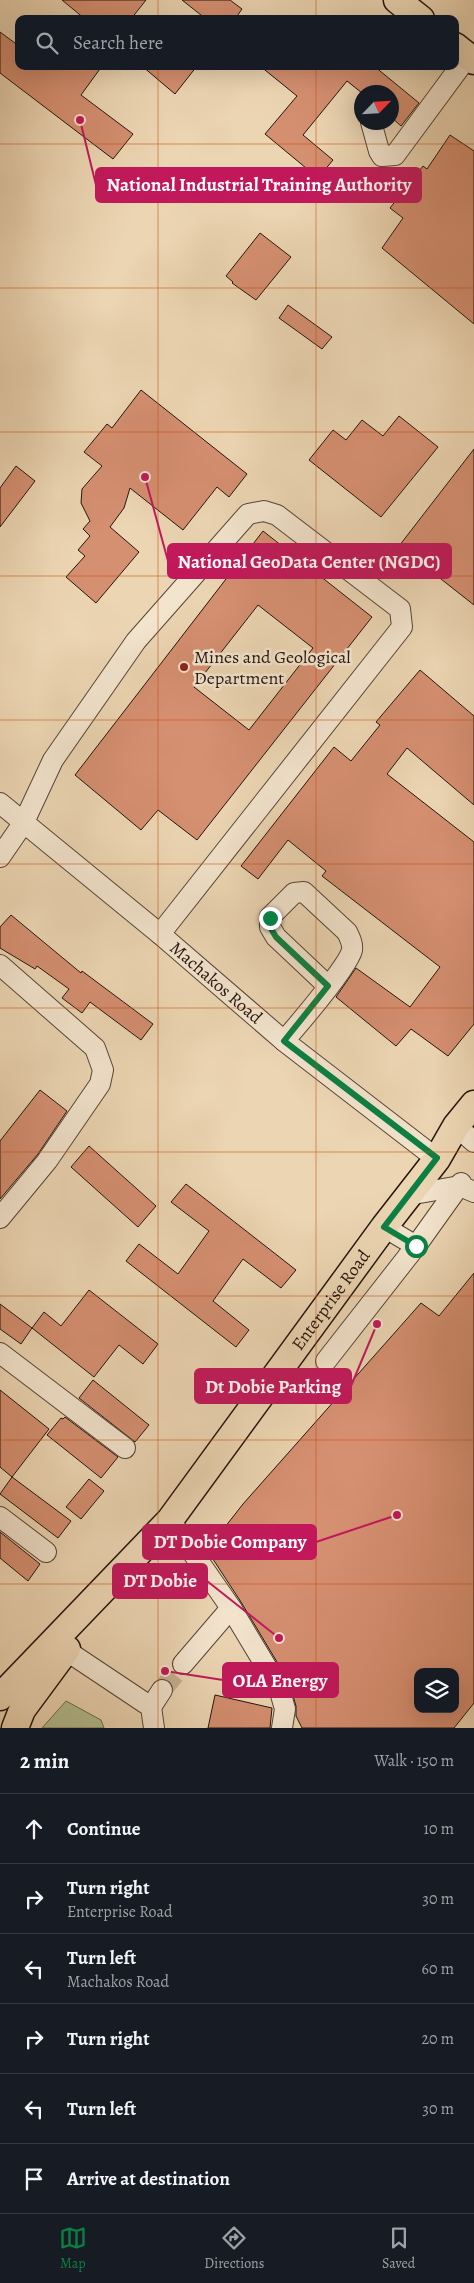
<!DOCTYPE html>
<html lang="en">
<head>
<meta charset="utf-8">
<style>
	body { margin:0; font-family:Alegreya,serif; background:#242831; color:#f1f3f6 }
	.controls { position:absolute; right:15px; bottom:15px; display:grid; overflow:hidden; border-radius:10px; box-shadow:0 5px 20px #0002 }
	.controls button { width:45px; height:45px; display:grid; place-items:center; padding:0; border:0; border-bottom:1px solid #363941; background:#171b24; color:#f1f3f6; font:25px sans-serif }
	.compass { position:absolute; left:354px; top:85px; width:45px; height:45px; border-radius:50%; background:#171b24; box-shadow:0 5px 20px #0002; rotate:65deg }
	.stop { position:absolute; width:15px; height:15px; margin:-11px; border:4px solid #0b8043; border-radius:50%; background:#fff }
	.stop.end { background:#0b8043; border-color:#fff; box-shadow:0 1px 5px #0008 }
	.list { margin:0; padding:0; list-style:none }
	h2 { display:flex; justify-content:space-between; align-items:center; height:65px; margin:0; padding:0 20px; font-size:21px }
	h2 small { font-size:16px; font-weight:400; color:#9ea1a6 }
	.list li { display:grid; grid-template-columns:32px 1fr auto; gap:15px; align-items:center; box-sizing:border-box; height:70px; padding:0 20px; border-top:1px solid #363941 }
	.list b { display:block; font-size:19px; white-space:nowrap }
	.list p { margin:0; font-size:16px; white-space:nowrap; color:#9ea1a6 }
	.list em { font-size:16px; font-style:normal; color:#9ea1a6 }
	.icon { flex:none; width:28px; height:28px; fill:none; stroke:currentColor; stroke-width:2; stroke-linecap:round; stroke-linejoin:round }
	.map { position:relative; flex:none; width:474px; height:1728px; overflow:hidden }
	.search { position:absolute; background:#171b24; box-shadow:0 5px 20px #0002; left:15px; right:15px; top:15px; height:55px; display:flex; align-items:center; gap:12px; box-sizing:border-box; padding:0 18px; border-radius:10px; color:#9ea1a6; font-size:19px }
	.sheet { height:485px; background:#171b24 }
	nav { display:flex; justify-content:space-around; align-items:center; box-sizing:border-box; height:70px; border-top:1px solid #363941; background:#171b24; font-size:14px; color:#9ea1a6 }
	nav a { display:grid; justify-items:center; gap:2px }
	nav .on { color:#0b8043 }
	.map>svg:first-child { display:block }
	.green { fill:#b4be8f; stroke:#6c6a4e }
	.building { fill:#d58f71; stroke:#23150e; fill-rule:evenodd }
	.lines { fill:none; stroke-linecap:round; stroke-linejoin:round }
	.minor-tunnel { stroke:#c4af92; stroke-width:20; stroke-dasharray:20 10; stroke-linecap:butt }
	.minor-casing { stroke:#554537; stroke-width:22 }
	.major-casing { stroke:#23150e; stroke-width:29 }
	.minor { stroke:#f3e4ce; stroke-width:20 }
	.major { stroke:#ecd5b3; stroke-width:26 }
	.route { stroke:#0b8043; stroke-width:6 }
	.grid { fill:none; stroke:#ca4f0c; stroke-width:1; stroke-opacity:0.55 }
	.poi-dot { fill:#8f2418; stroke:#f3e4ce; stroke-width:2 }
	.labels { text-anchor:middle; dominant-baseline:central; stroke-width:5; stroke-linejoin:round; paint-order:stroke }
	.poi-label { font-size:18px; fill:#23150e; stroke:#f3e4ce; text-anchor:start }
	.street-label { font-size:18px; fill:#23150e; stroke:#f3e4ce }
	.leader { fill:none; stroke:#c2185b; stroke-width:2 }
	.callout-dot { fill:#c2185b; stroke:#f3e4ce; stroke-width:2 }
	.callout { fill:#c2185b; stroke:#c2185b; stroke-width:2 }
	.callout-label { font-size:19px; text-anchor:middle; font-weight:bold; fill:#fff }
</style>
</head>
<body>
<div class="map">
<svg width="474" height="1728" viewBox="0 0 474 1728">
	<rect width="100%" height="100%" fill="#ecd5b3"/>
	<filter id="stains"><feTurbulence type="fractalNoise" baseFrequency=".004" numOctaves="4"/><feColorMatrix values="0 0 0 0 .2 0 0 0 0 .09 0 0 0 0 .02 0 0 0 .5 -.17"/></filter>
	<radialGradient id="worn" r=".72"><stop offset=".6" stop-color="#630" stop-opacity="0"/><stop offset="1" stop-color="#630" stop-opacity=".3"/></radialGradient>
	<path class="green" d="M66 1701 101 1720 104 1728H42Z"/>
	<g class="building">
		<path d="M62 0H146L131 19H85Z"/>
		<path d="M182 0H230L242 9 235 19H206Z"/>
		<path d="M0 32 19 46V66H102L81 95 133 134 113 159 0 73Z"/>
		<path d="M142 66H197L175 94Z"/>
		<path d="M260 66H374L419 103 401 126 392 118V92L362 93 347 81 303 135 333 160 318 178 265 134 297 96Z"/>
		<path d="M450 135 474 151V324L382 248 403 218 390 208 423 166 427 169Z"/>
		<path d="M260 233 291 257 256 300 232 283 233 282 226 276Z"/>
		<path d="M288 305 332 337 322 349 279 318Z"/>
		<path d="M141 390 247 474 229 497 217 487 183 530 130 488 124 508 110 527 139 552 96 603 66 577 85 556 78 550 90 536 83 529 90 521 81 503 82 489 102 466 84 452 107 424 112 428Z"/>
		<path d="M399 416 438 447 381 517 309 460 333 430 346 440 362 420 383 436Z"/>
		<path d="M474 449V605L399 546Z"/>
		<path d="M16 466 35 481 0 527V488Z"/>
		<path d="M263 531 372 617 197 840 158 810 141 830 75 775ZM258 605 313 648 249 730 194 687Z"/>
		<path d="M420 670 474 716V805L407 748 387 774 474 842V1024L448 1056 411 1029 396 1046 336 997 356 968 410 1007 440 967 322 876 326 871 288 840 258 879 241 866 334 747 351 761 380 725 376 722Z"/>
		<path d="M11 915 81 973 82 971 153 1024 141 1040 90 1002 82 1013 62 998 69 989 37 966 35 969 0 948V927Z"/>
		<path d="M40 1090 67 1111 38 1154 0 1199V1141Z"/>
		<path d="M89 1146 156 1206 138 1227 71 1167Z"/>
		<path d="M186 1184 296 1270 281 1288 243 1259 213 1301 249 1330 236 1347 126 1261 139 1244 178 1274 209 1231 171 1202Z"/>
		<path d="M474 1273V1703L454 1728H302L296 1716V1706L289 1682 241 1602 207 1550 243 1504 421 1303 439 1316ZM418 1672H455V1709H418Z"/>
		<path d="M89 1290 158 1344 143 1364 119 1345 94 1377 32 1328 44 1312 61 1326Z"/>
		<path d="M0 1304 32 1328 21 1344 0 1329Z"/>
		<path d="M93 1380 149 1425 135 1442 79 1398Z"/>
		<path d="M0 1390 49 1429 12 1477 0 1467Z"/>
		<path d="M65 1417 118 1457 101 1478 47 1435 61 1418 63 1419Z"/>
		<path d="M12 1477 71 1521 58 1538 0 1494Z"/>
		<path d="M89 1479 104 1491 81 1519 66 1507Z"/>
		<path d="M0 1532 40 1564 28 1581 0 1558Z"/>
		<path d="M215 1695 272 1708 270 1728H208Z"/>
	</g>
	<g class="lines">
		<path class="minor-tunnel" d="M162 1690 183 1664"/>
		<defs>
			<g id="minor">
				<path d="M371 122 379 151 382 156 395 155 468 56"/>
				<path id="s1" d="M0 803 160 934 284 1041 437 1159"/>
				<path d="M0 857 24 822 53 760 136 641 248 514 264 511 277 515 400 609 402 627 160 934"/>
				<path d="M0 965 95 1048 103 1070 100 1084 47 1161 0 1218"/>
				<path d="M284 1041C297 1026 349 965 352 950 353 944 350 938 347 932L304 892 294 893 270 917V927L276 937 328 986"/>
				<path d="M456 1126 474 1142"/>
				<path d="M408 1195 460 1186 474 1192"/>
				<path d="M384 1227 416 1246"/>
				<path d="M0 1353 125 1448"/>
				<path d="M326 1361 416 1246 461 1183"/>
				<path d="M0 1517 46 1552"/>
				<path d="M170 1520 231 1608 279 1688 285 1709 282 1728"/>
				<path d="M55 1643 151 1707 154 1728"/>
				<path d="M183 1664 231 1608"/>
				<path d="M151 1707 162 1690"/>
			</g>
			<g id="major">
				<path d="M397 0 421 19"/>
				<path d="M455 46 474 61"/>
				<path id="s2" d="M0 1697 170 1520 384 1227 437 1159 456 1126 474 1104"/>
				<path d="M15 1728 22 1710 67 1649"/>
			</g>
		</defs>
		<use href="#minor" class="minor-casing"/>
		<use href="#major" class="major-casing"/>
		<use href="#minor" class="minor"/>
		<use href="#major" class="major"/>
	</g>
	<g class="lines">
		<path class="route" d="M270 918V927L276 937 328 986 284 1041 437 1158 384 1227 416 1246"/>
	</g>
	<path class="grid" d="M158 0V19M316 0V19M158 66V1728M316 66V1728M0 144H474M0 288H474M0 432H474M0 576H474M0 720H474M0 864H474M0 1008H474M0 1152H474M0 1296H474M0 1440H474M0 1584H474"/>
	<circle class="poi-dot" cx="184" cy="667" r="5"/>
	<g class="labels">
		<g class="poi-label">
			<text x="194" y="657">Mines and Geological<tspan x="194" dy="21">Department</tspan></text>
		</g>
		<g class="street-label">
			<text stroke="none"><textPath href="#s1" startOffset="281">Machakos Road</textPath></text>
			<text stroke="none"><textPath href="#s2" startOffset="518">Enterprise Road</textPath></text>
		</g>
	</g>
	<path class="leader" d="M80 120L96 185M145 477L168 561M377 1324L351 1386M397 1515L316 1542M279 1638L207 1581M165 1671L223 1680"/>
	<g class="callout-dot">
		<circle cx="80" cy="120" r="5"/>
		<circle cx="145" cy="477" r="5"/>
		<circle cx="377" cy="1324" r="5"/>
		<circle cx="397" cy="1515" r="5"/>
		<circle cx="279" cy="1638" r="5"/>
		<circle cx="165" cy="1671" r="5"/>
	</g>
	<g class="callout">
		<rect x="96" y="168" width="325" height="34" rx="5"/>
		<rect x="168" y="544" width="283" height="34" rx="5"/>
		<rect x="195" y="1369" width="156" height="34" rx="5"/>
		<rect x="143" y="1525" width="173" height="34" rx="5"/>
		<rect x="113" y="1564" width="94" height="34" rx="5"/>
		<rect x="223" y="1663" width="115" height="34" rx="5"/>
	</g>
	<g class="callout-label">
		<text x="259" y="191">National Industrial Training Authority</text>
		<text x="309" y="568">National GeoData Center (NGDC)</text>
		<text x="273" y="1393">Dt Dobie Parking</text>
		<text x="230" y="1548">DT Dobie Company</text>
		<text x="160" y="1587">DT Dobie</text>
		<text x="280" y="1687">OLA Energy</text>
	</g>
	<rect width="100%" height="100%" filter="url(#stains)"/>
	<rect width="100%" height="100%" fill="url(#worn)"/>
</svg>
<div class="controls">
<button><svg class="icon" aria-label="layers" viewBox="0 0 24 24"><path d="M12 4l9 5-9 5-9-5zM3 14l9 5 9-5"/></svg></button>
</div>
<svg class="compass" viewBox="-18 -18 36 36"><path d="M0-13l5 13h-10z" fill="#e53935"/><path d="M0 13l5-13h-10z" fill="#9ea1a6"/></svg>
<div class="stop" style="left:416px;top:1246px"></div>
<div class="stop end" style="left:270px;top:918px"></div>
<div class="search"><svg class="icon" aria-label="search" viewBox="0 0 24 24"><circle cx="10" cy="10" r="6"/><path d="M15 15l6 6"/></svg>Search here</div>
</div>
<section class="sheet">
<h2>2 min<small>Walk · 150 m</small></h2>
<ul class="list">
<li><svg class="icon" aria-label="ahead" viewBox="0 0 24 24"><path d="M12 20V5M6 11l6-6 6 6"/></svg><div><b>Continue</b></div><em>10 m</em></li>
<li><svg class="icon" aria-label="right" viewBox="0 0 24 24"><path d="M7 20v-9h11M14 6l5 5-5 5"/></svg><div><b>Turn right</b><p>Enterprise Road</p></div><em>30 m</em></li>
<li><svg class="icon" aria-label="left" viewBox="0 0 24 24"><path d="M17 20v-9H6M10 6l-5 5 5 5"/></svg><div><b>Turn left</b><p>Machakos Road</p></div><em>60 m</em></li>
<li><svg class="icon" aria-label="right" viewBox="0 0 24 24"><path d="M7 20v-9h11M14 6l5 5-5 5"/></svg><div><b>Turn right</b></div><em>20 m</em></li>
<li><svg class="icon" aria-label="left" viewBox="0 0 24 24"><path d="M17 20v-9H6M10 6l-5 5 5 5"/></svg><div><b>Turn left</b></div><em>30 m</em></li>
<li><svg class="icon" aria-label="arrive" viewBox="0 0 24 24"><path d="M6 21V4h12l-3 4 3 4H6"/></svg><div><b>Arrive at destination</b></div></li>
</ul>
</section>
<nav>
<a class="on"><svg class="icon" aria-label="map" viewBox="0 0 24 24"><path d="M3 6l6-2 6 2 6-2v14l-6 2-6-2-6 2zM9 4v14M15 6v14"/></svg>Map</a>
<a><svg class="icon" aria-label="directions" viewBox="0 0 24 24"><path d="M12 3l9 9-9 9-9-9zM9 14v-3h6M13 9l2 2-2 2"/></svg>Directions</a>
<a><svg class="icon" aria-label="saved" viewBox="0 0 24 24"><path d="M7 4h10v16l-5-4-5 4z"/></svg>Saved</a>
</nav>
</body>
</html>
